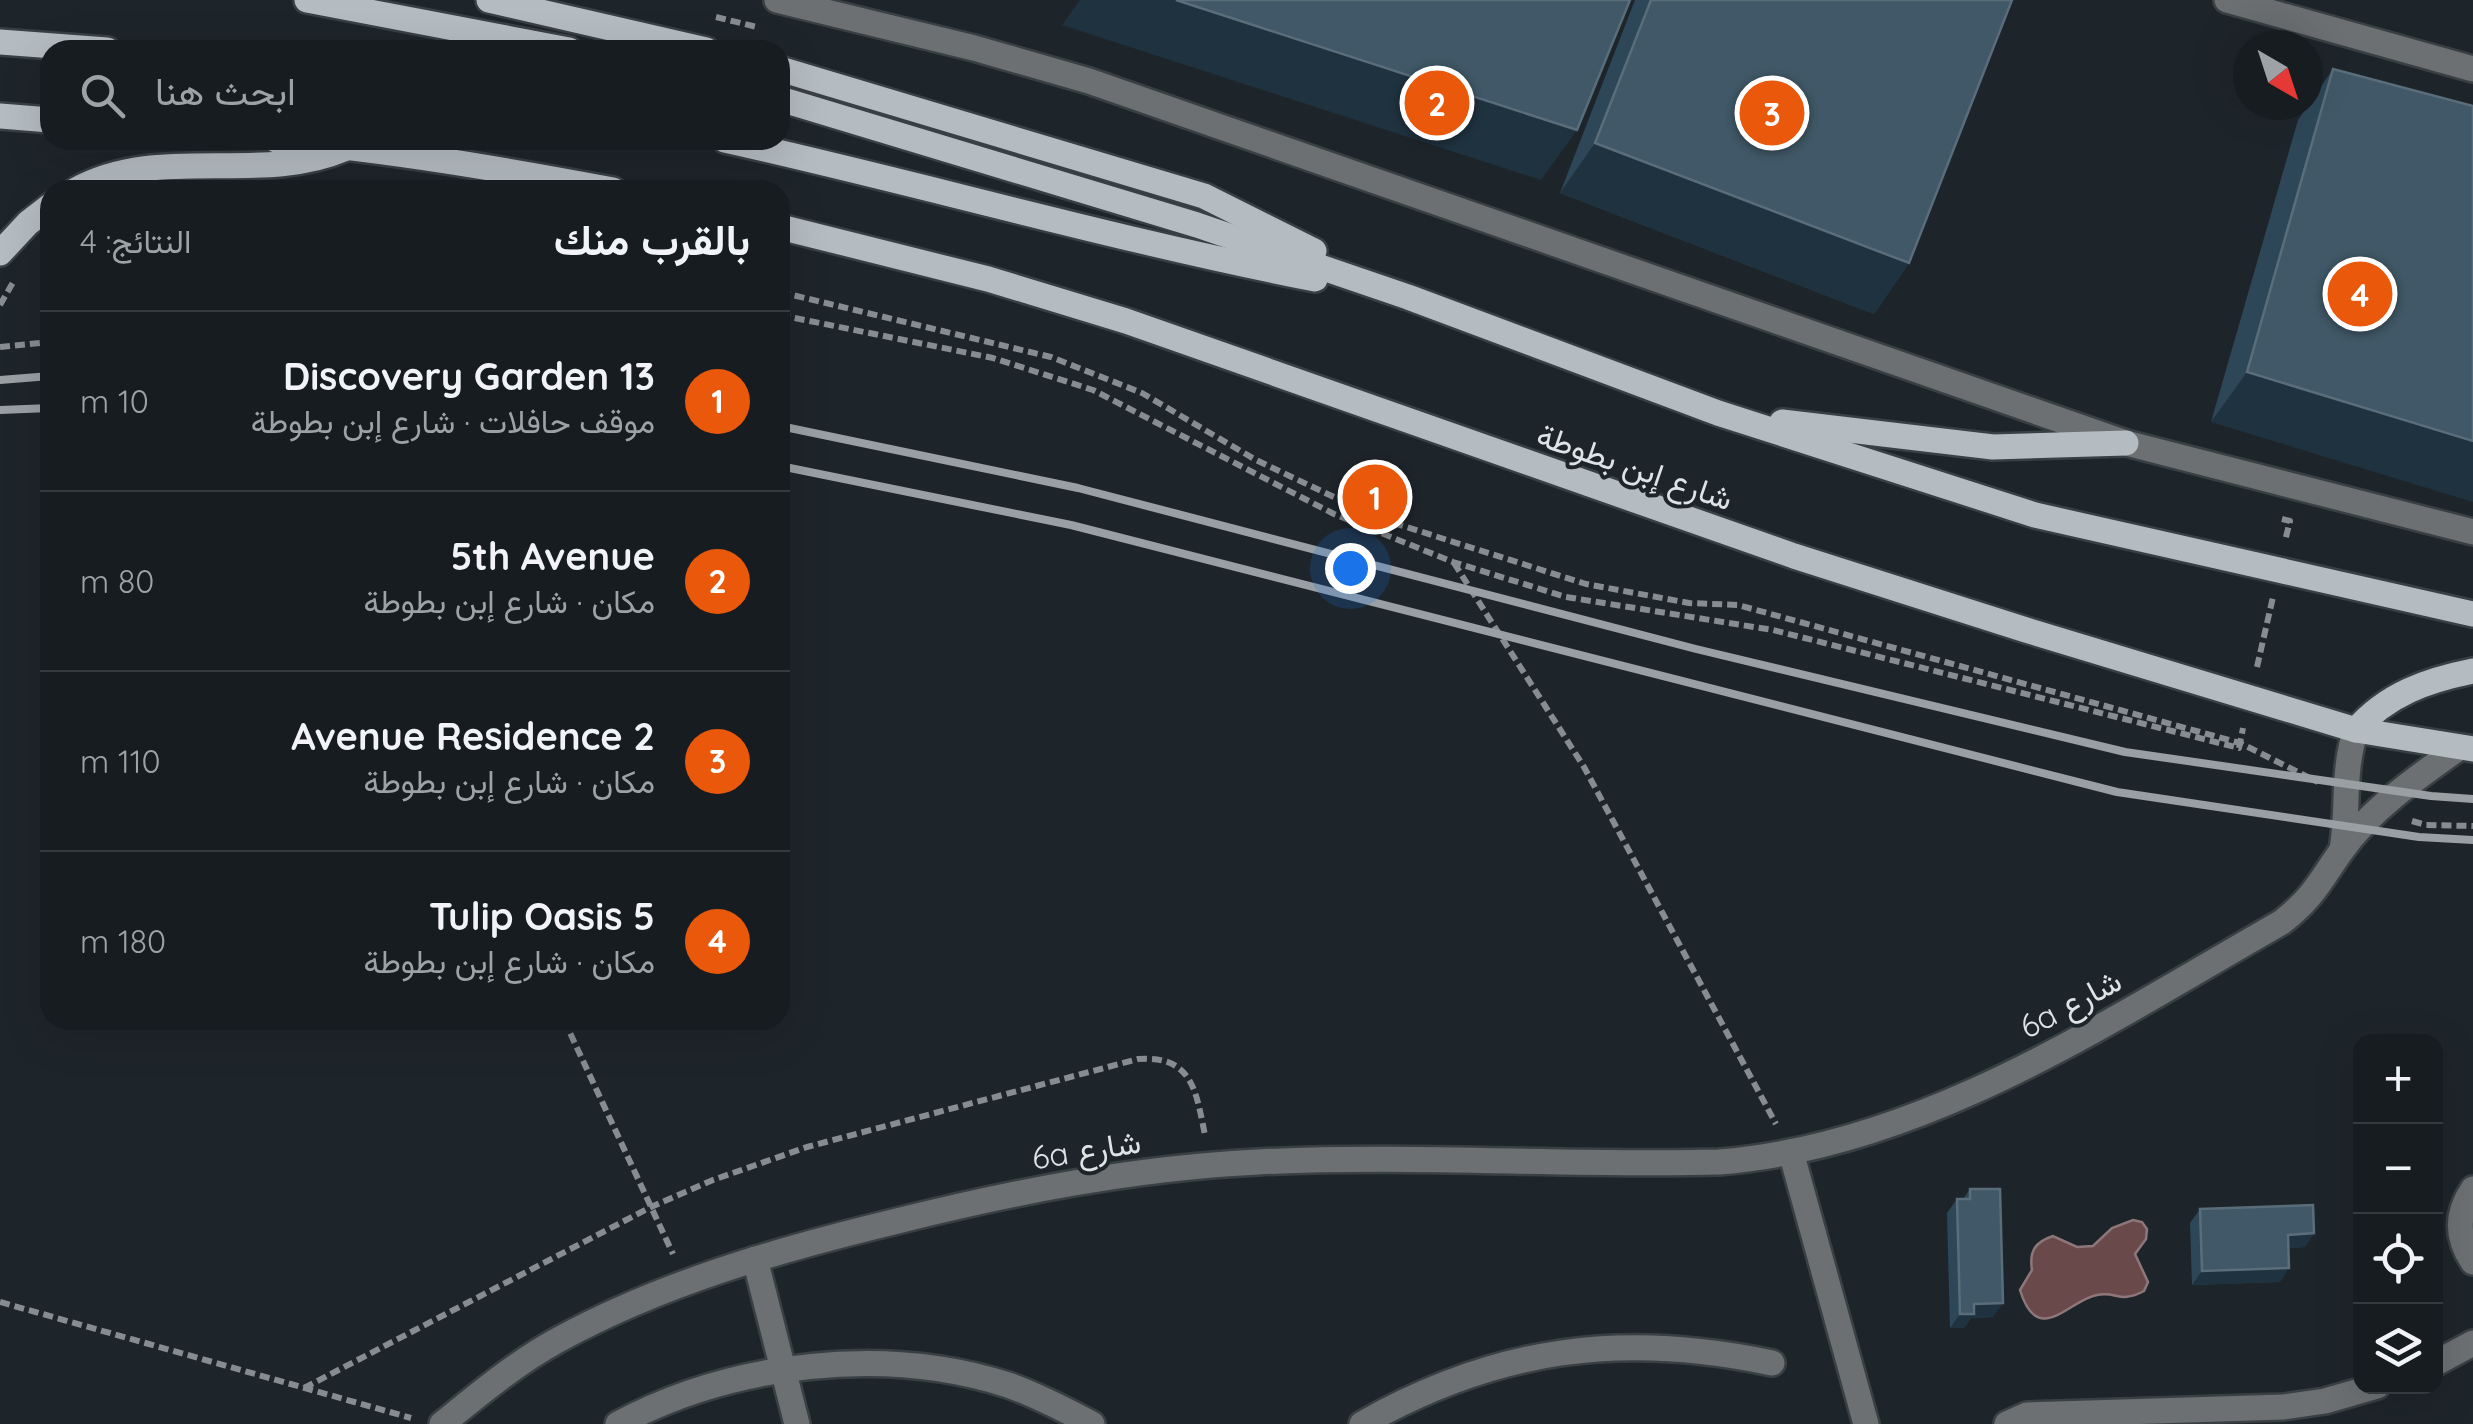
<!DOCTYPE html>
<html lang="ar">
<head>
<meta charset="utf-8">
<style>
	body { margin:0; font-family:Quicksand,Vazirmatn,sans-serif; background:#23292d; color:#f1f3f6; direction:rtl }
	.controls { position:absolute; right:30px; bottom:30px; display:grid; overflow:hidden; border-radius:20px; box-shadow:0 10px 40px #0002 }
	.controls button { width:90px; height:90px; display:grid; place-items:center; padding:0; border:0; border-bottom:2px solid #353a3e; background:#161c20; color:#f1f3f6; font:50px sans-serif }
	.compass { position:absolute; left:2233px; top:30px; width:90px; height:90px; border-radius:50%; background:#161c20; box-shadow:0 10px 40px #0002; rotate:141deg }
	.you { position:absolute; left:1350px; top:568px; width:35px; height:35px; margin:-25px; border:8px solid #fff; border-radius:50%; background:#1a73e8; box-shadow:0 0 0 15px #1a73e833 }
	.badge { display:grid; place-items:center; width:65px; height:65px; border-radius:50%; background:#ea580c; color:#fff; font-size:32px; font-weight:700 }
	.pin { position:absolute; translate:-50% -50%; border:5px solid #fff; box-shadow:0 2px 10px #0006 }
	.list { margin:0; padding:0; list-style:none }
	h2 { display:flex; justify-content:space-between; align-items:center; height:130px; margin:0; padding:0 40px; font-size:42px }
	h2 small { font-size:32px; font-weight:400; color:#9ea1a5 }
	.list li { display:grid; grid-template-columns:65px 1fr auto; gap:30px; align-items:center; box-sizing:border-box; height:180px; padding:0 40px; border-top:2px solid #353a3e }
	.list b { display:block; font-size:38px; white-space:nowrap }
	.list p { margin:0; font-size:32px; white-space:nowrap; color:#9ea1a5 }
	.list em { font-size:32px; font-style:normal; color:#9ea1a5 }
	.icon { flex:none; width:55px; height:55px; fill:none; stroke:currentColor; stroke-width:2; stroke-linecap:round; stroke-linejoin:round }
	.map { position:relative; flex:none; width:2473px; height:1424px; overflow:hidden; direction:ltr }
	.search { position:absolute; background:#161c20; box-shadow:0 10px 40px #0002; left:40px; top:40px; width:750px; height:110px; display:flex; align-items:center; gap:25px; box-sizing:border-box; padding:0 35px; border-radius:30px; color:#9ea1a5; font-size:38px }
	.panel { position:absolute; background:#161c20; box-shadow:0 10px 40px #0002; left:40px; top:180px; width:750px; height:850px; border-radius:30px; direction:rtl }
	.map>svg:first-child { display:block }
	.water { fill:#6a494b; stroke:#8d777a; stroke-width:2.5 }
	.lines { fill:none; stroke-linecap:round; stroke-linejoin:round }
	.minor-casing { stroke:#394044; stroke-width:30 }
	.major-casing { stroke:#394044; stroke-width:30 }
	.path { stroke:#868c90; stroke-width:6; stroke-dasharray:10 5; stroke-linecap:butt }
	.minor { stroke:#6c7072; stroke-width:25 }
	.major { stroke:#b4bcc1; stroke-width:25 }
	.rail { stroke:#999fa3; stroke-width:8 }
	.wall { fill:#2d4758 }
	.shaded-wall { fill:#1f323f }
	.building { fill:#405867; stroke:#596d7b; stroke-width:2.5 }
	.labels { text-anchor:middle; dominant-baseline:central; stroke-width:8; stroke-linejoin:round; paint-order:stroke }
	.street-label { font-size:32px; fill:#dee3e6; stroke:#1e252a }
</style>
</head>
<body>
<div class="map">
<svg width="2473" height="1424" viewBox="0 0 2473 1424">
	<rect width="100%" height="100%" fill="#1e252a"/>
	<path class="water" d="M2133 1220 2142 1222 2147 1229 2146 1239 2135 1254 2148 1282 2144 1291C2119 1304 2118 1291 2097 1295 2070 1299 2038 1349 2020 1290L2032 1270C2029 1251 2035 1242 2053 1236L2077 1247 2093 1246 2112 1228Z"/>
	<g class="lines">
		<defs>
			<g id="minor">
				<path d="M777 0 974 48 1089 81 2126 443 2473 532"/>
				<path d="M2227 0 2473 69"/>
				<path d="M2342 850C2349 809 2342 770 2356 730"/>
				<path d="M1791 1152 1866 1424"/>
				<path d="M2473 1189C2456 1214 2456 1237 2473 1262"/>
				<path d="M755 1259 797 1424"/>
				<path d="M2436 1363 2473 1343"/>
				<path d="M442 1424C479 1394 516 1363 558 1340 662 1283 778 1250 893 1222 1013 1192 1134 1168 1258 1162 1411 1154 1565 1166 1719 1162 1924 1146 2108 1021 2282 922 2314 897 2320 881 2342 850 2371 809 2419 776 2460 747"/>
				<path d="M618 1424C732 1363 884 1345 1008 1385 1037 1395 1065 1410 1092 1424"/>
				<path d="M1362 1424C1496 1348 1622 1331 1772 1363"/>
				<path d="M2007 1424 2027 1415 2284 1407 2325 1401 2377 1386"/>
			</g>
			<g id="major">
				<path d="M307 0 569 50"/>
				<path d="M489 0 706 50"/>
				<path d="M0 42 107 50"/>
				<path d="M780 69 1204 196 1314 251"/>
				<path d="M780 99 1197 225 1408 297 1718 413 2035 515 2473 614"/>
				<path d="M0 116 50 120"/>
				<path d="M276 140C390 150 501 169 613 190"/>
				<path d="M725 140C922 184 1116 240 1315 279"/>
				<path d="M76 190C159 144 259 185 344 149"/>
				<path d="M780 227 988 279 1126 321 1794 556 2026 630 2356 730 2473 749"/>
				<path d="M0 253 28 223 50 206"/>
				<path d="M1782 422 1993 447 2126 443"/>
				<path d="M2356 730C2387 694 2428 680 2473 671"/>
			</g>
		</defs>
		<use href="#minor" class="minor-casing"/>
		<use href="#major" class="major-casing"/>
		<g class="path">
			<path d="M716 17 757 27"/>
			<path d="M780 292 1051 357 1142 393 1256 460 1378 518 1586 584 1689 603 1738 605 2240 743 2318 782"/>
			<path d="M0 305 15 279"/>
			<path d="M780 315 993 358 1093 390 1334 514 1453 562 1566 597 1773 630 2239 748 2243 728"/>
			<path d="M0 347 50 342"/>
			<path d="M2282 519 2290 521 2285 541"/>
			<path d="M1454 563 1584 767 1776 1124"/>
			<path d="M2257 667 2273 597"/>
			<path d="M2412 821 2426 825 2473 826"/>
			<path d="M564 1020 673 1254"/>
			<path d="M0 1302 411 1418"/>
			<path d="M304 1388 651 1207 713 1180 807 1147 1138 1059C1193 1055 1196 1092 1205 1135"/>
		</g>
		<use href="#minor" class="minor"/>
		<use href="#major" class="major"/>
		<g class="rail">
			<path d="M0 380 50 376"/>
			<path d="M0 410 50 408"/>
			<path d="M780 426 1078 488 1696 649 2125 752 2431 796 2473 799"/>
			<path d="M780 466 1071 525 2117 792 2419 837 2473 840"/>
		</g>
	</g>
	<g class="wall">
		<path d="M1635 0H2012L1909 263 1874 314 1560 193Z"/>
		<path d="M2333 69 2473 106 2211 422 2298 120Z"/>
		<path d="M1970 1189 1993 1317 1971 1318 1964 1328H1950L1947 1213 1957 1199H1963Z"/>
		<path d="M2200 1209 2314 1233 2305 1247 2289 1248 2280 1282 2192 1285 2190 1223Z"/>
	</g>
	<g class="shaded-wall">
		<path d="M1080 0H1176L1577 130 1541 180 1062 25Z"/>
		<path d="M1595 143 1909 263 1874 314 1560 193Z"/>
		<path d="M2247 372 2473 441V502L2211 422Z"/>
		<path d="M2314 1233 2305 1247 2278 1249 2288 1235Z"/>
		<path d="M2289 1268 2280 1282 2192 1285 2202 1271Z"/>
		<path d="M2003 1303 1993 1317 1971 1318 1964 1328H1950L1960 1314 1974 1304Z"/>
	</g>
	<g class="building">
		<path d="M1176 0H1630L1577 130Z"/>
		<path d="M1651 0H2012L1909 263 1595 143Z"/>
		<path d="M2333 69 2473 106V441L2247 372Z"/>
		<path d="M1970 1189H2000L2003 1303 1974 1304V1314H1960L1957 1199H1970Z"/>
		<path d="M2313 1205 2314 1233 2288 1235 2289 1268 2202 1271 2200 1209Z"/>
	</g>
	<g class="labels">
		<g class="street-label">
			<text transform="translate(1635 466) rotate(19)">شارع إبن بطوطة</text>
			<text transform="translate(2070 1003) rotate(-28)">6a شارع</text>
			<text transform="translate(1086 1149) rotate(-9)">6a شارع</text>
		</g>
	</g>
</svg>
<div class="controls">
<button>+</button>
<button>−</button>
<button><svg class="icon" aria-label="locate" viewBox="0 0 24 24"><circle cx="12" cy="12" r="6"/><path d="M12 2v4M12 18v4M2 12h4M18 12h4"/></svg></button>
<button><svg class="icon" aria-label="layers" viewBox="0 0 24 24"><path d="M12 4l9 5-9 5-9-5zM3 14l9 5 9-5"/></svg></button>
</div>
<svg class="compass" viewBox="-18 -18 36 36"><path d="M0-13l5 13h-10z" fill="#e53935"/><path d="M0 13l5-13h-10z" fill="#9ea1a5"/></svg>
<div class="you"></div>
<div class="pin badge" style="left:1375px;top:497px">1</div>
<div class="pin badge" style="left:1437px;top:103px">2</div>
<div class="pin badge" style="left:1772px;top:113px">3</div>
<div class="pin badge" style="left:2360px;top:294px">4</div>
<div class="search"><svg class="icon" aria-label="search" viewBox="0 0 24 24"><circle cx="10" cy="10" r="6"/><path d="M15 15l6 6"/></svg>ابحث هنا</div>
<section class="panel">
<h2>بالقرب منك<small>النتائج: 4</small></h2>
<ul class="list">
<li><span class="badge">1</span><div><b>Discovery Garden 13</b><p>موقف حافلات · شارع إبن بطوطة</p></div><em>10 m</em></li>
<li><span class="badge">2</span><div><b>5th Avenue</b><p>مكان · شارع إبن بطوطة</p></div><em>80 m</em></li>
<li><span class="badge">3</span><div><b>Avenue Residence 2</b><p>مكان · شارع إبن بطوطة</p></div><em>110 m</em></li>
<li><span class="badge">4</span><div><b>Tulip Oasis 5</b><p>مكان · شارع إبن بطوطة</p></div><em>180 m</em></li>
</ul>
</section>
</div>
</body>
</html>
